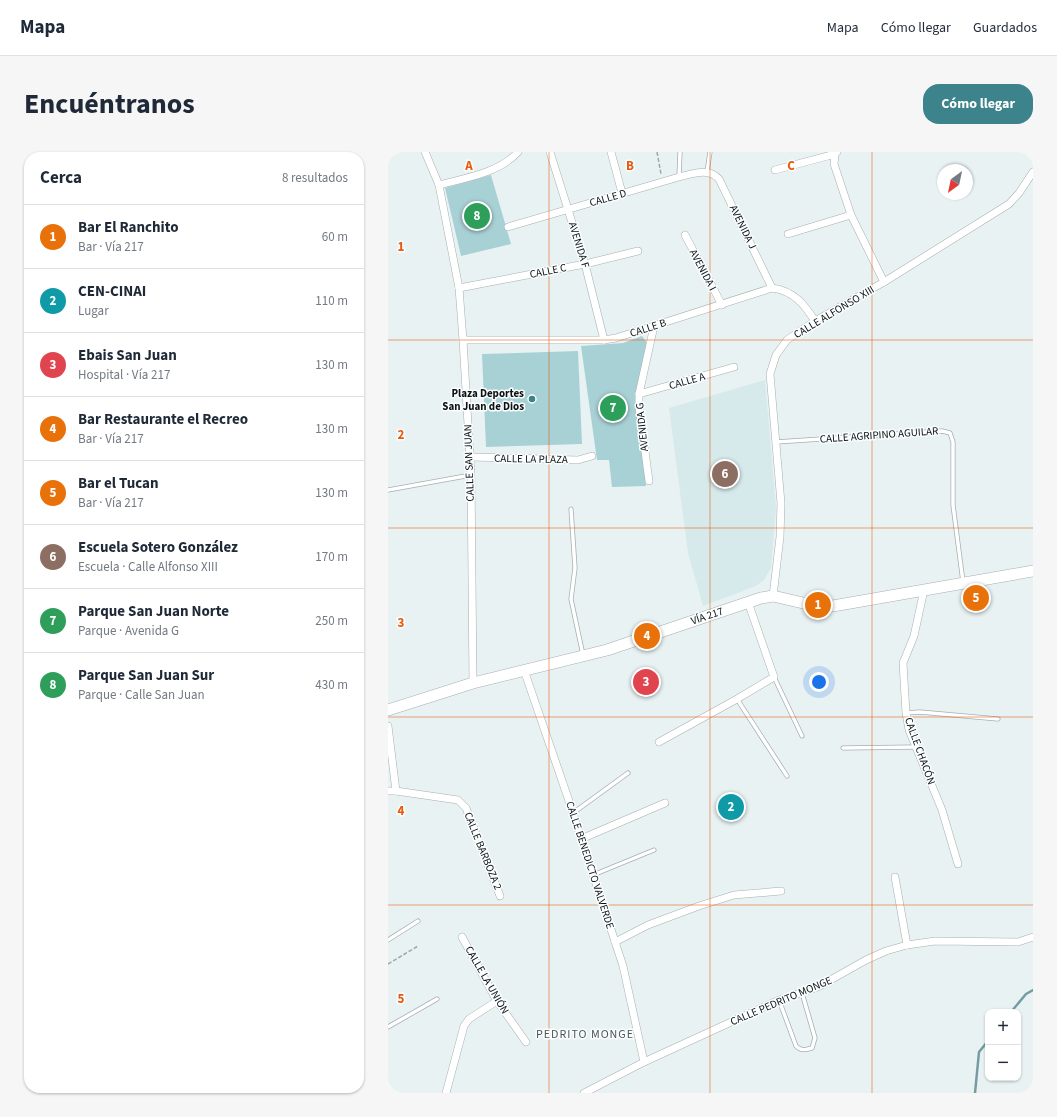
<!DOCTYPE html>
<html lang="es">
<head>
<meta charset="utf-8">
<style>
	body { margin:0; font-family:"Source Sans 3",sans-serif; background:#f6f6f7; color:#1f2937 }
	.controls { position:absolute; right:12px; bottom:12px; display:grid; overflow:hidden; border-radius:8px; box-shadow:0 1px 3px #0004 }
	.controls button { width:36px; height:36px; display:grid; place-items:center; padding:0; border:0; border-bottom:1px solid #e0e1e3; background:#fff; color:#1f2937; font:20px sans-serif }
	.compass { position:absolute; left:549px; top:12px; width:36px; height:36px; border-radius:50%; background:#fff; box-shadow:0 1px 3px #0004; rotate:213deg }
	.you { position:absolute; left:431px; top:530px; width:14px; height:14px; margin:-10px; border:3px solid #fff; border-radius:50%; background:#1a73e8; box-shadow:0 0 0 6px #1a73e833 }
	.badge { display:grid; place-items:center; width:26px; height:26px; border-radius:50%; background:#3c838b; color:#fff; font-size:13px; font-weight:700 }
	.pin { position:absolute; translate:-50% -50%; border:2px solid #fff; box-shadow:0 1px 4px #0006 }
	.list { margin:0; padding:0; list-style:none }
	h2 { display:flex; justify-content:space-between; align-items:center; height:52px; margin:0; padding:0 16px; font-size:17px }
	h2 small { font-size:13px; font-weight:400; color:#747a83 }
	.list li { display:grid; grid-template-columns:26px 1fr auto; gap:12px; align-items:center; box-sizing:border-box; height:64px; padding:0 16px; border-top:1px solid #e0e1e3 }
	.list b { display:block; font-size:15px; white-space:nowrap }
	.list p { margin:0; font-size:13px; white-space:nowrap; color:#747a83 }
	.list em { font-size:13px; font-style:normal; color:#747a83 }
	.map { position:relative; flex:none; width:645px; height:941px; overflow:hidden; border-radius:16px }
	header { display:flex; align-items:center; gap:24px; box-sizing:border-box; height:56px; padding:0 20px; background:#fff; border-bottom:1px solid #e0e1e3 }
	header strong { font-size:19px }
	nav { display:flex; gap:22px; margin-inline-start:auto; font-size:14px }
	.intro { display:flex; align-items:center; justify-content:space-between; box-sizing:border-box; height:96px; padding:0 24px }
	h1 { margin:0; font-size:28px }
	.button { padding:10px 18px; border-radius:16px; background:#3c838b; color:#fff; font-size:14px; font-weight:700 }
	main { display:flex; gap:24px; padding:0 24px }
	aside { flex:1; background:#fff; border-radius:16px; box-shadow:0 1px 3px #0004 }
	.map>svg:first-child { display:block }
	.built { fill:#d6e9eb }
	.green { fill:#a8d1d5 }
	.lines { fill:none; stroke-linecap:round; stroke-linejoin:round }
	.stream { stroke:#749ca1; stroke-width:2.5 }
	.service-casing { stroke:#a6afb0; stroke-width:5 }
	.minor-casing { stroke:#a6afb0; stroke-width:8 }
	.secondary-casing { stroke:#a6afb0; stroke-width:12 }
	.path { stroke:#9ea6a6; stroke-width:1.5; stroke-dasharray:4 2; stroke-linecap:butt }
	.service { stroke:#fff; stroke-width:3.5 }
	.minor { stroke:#fff; stroke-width:7 }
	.secondary { stroke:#fff; stroke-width:11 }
	.grid { fill:none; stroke:#e8590c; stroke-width:1; stroke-opacity:0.55 }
	.poi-dot { fill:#3c838b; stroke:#fafeff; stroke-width:1.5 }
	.labels { text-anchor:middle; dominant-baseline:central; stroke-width:3; stroke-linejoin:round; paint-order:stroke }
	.street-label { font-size:11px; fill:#0d1111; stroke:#fafeff }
	.poi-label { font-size:11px; font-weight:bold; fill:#0d1111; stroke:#fafeff; text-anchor:end }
	.neighbourhood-label { font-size:12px; letter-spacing:1px; fill:#4e5657; stroke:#fafeff }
	.grid-label { font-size:13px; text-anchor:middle; font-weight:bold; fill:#e8590c; stroke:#fafeff; stroke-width:3; stroke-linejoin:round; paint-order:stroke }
</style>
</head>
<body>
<header>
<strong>Mapa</strong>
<nav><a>Mapa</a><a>Cómo llegar</a><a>Guardados</a></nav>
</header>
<div class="intro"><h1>Encuéntranos</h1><a class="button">Cómo llegar</a></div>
<main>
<aside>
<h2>Cerca<small>8 resultados</small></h2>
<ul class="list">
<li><span class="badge" style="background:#e8710a">1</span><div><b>Bar El Ranchito</b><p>Bar · Vía 217</p></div><em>60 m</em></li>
<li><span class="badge" style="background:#0f9aa8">2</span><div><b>CEN-CINAI</b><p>Lugar</p></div><em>110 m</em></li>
<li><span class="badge" style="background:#e0444e">3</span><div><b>Ebais San Juan</b><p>Hospital · Vía 217</p></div><em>130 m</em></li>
<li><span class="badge" style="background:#e8710a">4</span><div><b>Bar Restaurante el Recreo</b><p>Bar · Vía 217</p></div><em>130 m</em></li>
<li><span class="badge" style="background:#e8710a">5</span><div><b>Bar el Tucan</b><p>Bar · Vía 217</p></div><em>130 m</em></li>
<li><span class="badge" style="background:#8d6e63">6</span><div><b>Escuela Sotero González</b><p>Escuela · Calle Alfonso XIII</p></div><em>170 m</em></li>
<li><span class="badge" style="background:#2e9e5b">7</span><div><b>Parque San Juan Norte</b><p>Parque · Avenida G</p></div><em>250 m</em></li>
<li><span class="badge" style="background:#2e9e5b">8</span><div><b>Parque San Juan Sur</b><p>Parque · Calle San Juan</p></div><em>430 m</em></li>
</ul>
</aside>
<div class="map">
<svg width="645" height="941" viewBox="0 0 645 941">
	<rect width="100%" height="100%" fill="#e9f2f3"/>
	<path class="built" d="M377 228 388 356 383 416 376 428 368 434 315 454 300 401 281 256Z"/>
	<g class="green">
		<path d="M103 23 123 92 73 104 57 36Z"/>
		<path d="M254 184 259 191 248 247 249 265 258 334 224 335 221 308H209L193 194 235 191Z"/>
		<path d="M190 199 194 292 98 295 94 202Z"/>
	</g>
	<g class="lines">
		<g class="stream">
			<path d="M623 860 638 842 645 838"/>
			<path d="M587 941 591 900 600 889"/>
		</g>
		<defs>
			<g id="service">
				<path d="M319 20 322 0"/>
				<path d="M291 25 292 0"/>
				<path d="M388 290 554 279 562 281 565 290V353L575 430"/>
				<path d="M0 338 83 323"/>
				<path d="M183 357 187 416 183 447 195 503"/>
				<path d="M386 525 414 584"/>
				<path d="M349 547 399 624"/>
				<path d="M518 561 532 560 610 567"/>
				<path d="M455 596 528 595"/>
				<path d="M185 661 240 621"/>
				<path d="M205 723 266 698"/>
				<path d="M0 788 30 769"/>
				<path d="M391 848 408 894C413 899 417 898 424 896L427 886 414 841"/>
				<path d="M0 875 49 847"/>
			</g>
			<g id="minor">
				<path d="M37 0 51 33 71 136 75 188 83 323 85 531"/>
				<path d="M162 0 197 112 216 188"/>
				<path d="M223 0 234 41"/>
				<path d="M449 0 447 2 446 12 463 63 496 130"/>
				<path d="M387 18 447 2"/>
				<path d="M51 33C77 26 111 21 130 0"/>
				<path d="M120 75 291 25C305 22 320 15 331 27L384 136"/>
				<path d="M400 82 463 63"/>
				<path d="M297 83 334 153"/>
				<path d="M71 136 197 112 250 99"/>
				<path d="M75 188H216L228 186 384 136C406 139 416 152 427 169"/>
				<path d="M251 242 346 215"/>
				<path d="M82 305 190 308 204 304"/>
				<path d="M261 329 251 255V242L266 174"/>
				<path d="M536 438 526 484 515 511 518 561 521 578 554 658 570 712"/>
				<path d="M385 444 392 385 393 351 382 222 388 203 399 188 427 169 496 130 621 52 631 41 645 20"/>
				<path d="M136 518 180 646 235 814 256 910"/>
				<path d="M0 574 8 639H0"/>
				<path d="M271 590 349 547 386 525 360 450"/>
				<path d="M8 639 70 648 78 656 112 744"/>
				<path d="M193 687 277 651"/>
				<path d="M507 725 519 793"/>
				<path d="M74 785 109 849 138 890"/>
				<path d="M227 790 260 773 311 754 346 743 393 739"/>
				<path d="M58 941 76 874 81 867 109 849"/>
				<path d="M196 941 256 910 391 848 430 835 478 808 498 799 519 793 547 789 630 790 645 785"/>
			</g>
			<path id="secondary" d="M0 558 85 531 219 498 373 446 385 444 415 451 445 454 645 419"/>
		</defs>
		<use href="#service" class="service-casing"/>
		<use href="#minor" class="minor-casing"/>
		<use href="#secondary" class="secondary-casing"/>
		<g class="path">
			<path d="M269 0 273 22"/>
			<path d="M0 812 30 794"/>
		</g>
		<use href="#service" class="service"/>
		<use href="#minor" class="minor"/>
		<use href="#secondary" class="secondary"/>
	</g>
	<path class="grid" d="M161 0V941M322 0V941M484 0V941M0 188H645M0 376H645M0 565H645M0 753H645"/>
	<circle class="poi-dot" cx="144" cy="247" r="4"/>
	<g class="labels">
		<g class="street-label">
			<text transform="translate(220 46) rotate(-16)">CALLE D</text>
			<text transform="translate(355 75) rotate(64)">AVENIDA J</text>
			<text transform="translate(191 93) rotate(73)">AVENIDA F</text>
			<text transform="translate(315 118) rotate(62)">AVENIDA I</text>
			<text transform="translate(160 119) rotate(-11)">CALLE C</text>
			<text transform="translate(446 160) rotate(-31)">CALLE ALFONSO XIII</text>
			<text transform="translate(260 176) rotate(-18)">CALLE B</text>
			<text transform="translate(299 229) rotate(-16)">CALLE A</text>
			<text transform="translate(254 275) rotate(-96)">AVENIDA G</text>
			<text transform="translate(491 283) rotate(-4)">CALLE AGRIPINO AGUILAR</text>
			<text transform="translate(143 307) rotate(1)">CALLE LA PLAZA</text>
			<text transform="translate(81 311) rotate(-92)">CALLE SAN JUAN</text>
			<text transform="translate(319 464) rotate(-19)">VÍA 217</text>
			<text transform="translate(532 599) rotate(70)">CALLE CHACÓN</text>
			<text transform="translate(95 699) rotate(68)">CALLE BARBOZA 2</text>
			<text transform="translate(202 713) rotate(72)">CALLE BENEDICTO VALVERDE</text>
			<text transform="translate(99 828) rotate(60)">CALLE LA UNIÓN</text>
			<text transform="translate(393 849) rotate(-23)">CALLE PEDRITO MONGE</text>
		</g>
		<g class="poi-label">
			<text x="136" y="241">Plaza Deportes<tspan x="136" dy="13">San Juan de Dios</tspan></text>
		</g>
		<g class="neighbourhood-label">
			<text x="197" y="882">PEDRITO MONGE</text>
		</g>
	</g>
	<g class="grid-label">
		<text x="81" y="18">A</text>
		<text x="242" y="18">B</text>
		<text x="403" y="18">C</text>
		<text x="13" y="99">1</text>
		<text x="13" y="287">2</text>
		<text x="13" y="475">3</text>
		<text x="13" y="663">4</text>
		<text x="13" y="851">5</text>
	</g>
</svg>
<div class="controls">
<button>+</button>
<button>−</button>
</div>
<svg class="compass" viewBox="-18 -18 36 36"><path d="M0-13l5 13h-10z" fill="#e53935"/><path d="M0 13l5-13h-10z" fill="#747a83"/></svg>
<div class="you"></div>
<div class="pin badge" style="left:430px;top:453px;background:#e8710a">1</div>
<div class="pin badge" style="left:343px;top:655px;background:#0f9aa8">2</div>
<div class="pin badge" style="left:258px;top:530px;background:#e0444e">3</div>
<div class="pin badge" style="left:259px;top:484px;background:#e8710a">4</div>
<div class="pin badge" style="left:588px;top:446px;background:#e8710a">5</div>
<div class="pin badge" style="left:337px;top:322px;background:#8d6e63">6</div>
<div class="pin badge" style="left:225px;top:256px;background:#2e9e5b">7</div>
<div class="pin badge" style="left:89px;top:64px;background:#2e9e5b">8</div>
</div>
</main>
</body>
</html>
